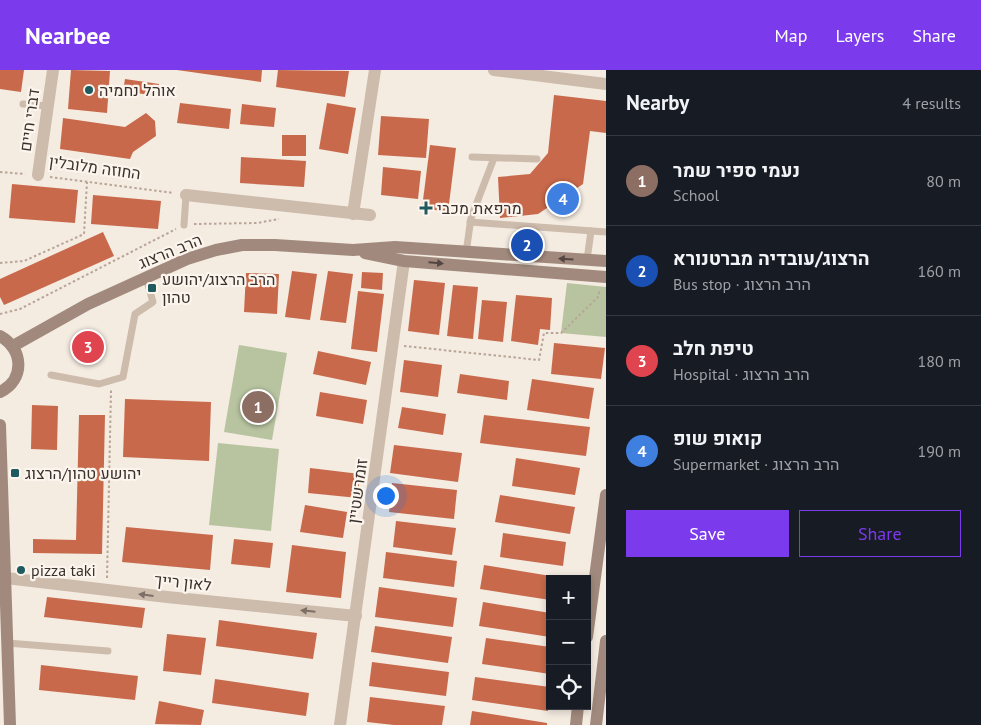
<!DOCTYPE html>
<html lang="en">
<head>
<meta charset="utf-8">
<style>
	body { margin:0; font-family:"PT Sans",Heebo,sans-serif; background:#242831; color:#f1f3f6 }
	.controls { position:absolute; right:15px; bottom:15px; display:grid; overflow:hidden; border-radius:0px; box-shadow:0 2px 8px #0003 }
	.controls button { width:45px; height:45px; display:grid; place-items:center; padding:0; border:0; border-bottom:1px solid #363941; background:#171b24; color:#f1f3f6; font:25px sans-serif }
	.you { position:absolute; left:385px; top:425px; width:18px; height:18px; margin:-12px; border:4px solid #fff; border-radius:50%; background:#1a73e8; box-shadow:0 0 0 8px #1a73e833 }
	.badge { display:grid; place-items:center; width:32px; height:32px; border-radius:50%; background:#7c3aed; color:#fff; font-size:16px; font-weight:700 }
	.pin { position:absolute; translate:-50% -50%; border:2px solid #fff; box-shadow:0 1px 5px #0006 }
	.list { margin:0; padding:0; list-style:none }
	h2 { display:flex; justify-content:space-between; align-items:center; height:65px; margin:0; padding:0 20px; font-size:21px }
	h2 small { font-size:16px; font-weight:400; color:#9ea1a6 }
	.list li { display:grid; grid-template-columns:32px 1fr auto; gap:15px; align-items:center; box-sizing:border-box; height:90px; padding:0 20px; border-top:1px solid #363941 }
	.list b { display:block; font-size:19px; white-space:nowrap }
	.list p { margin:0; font-size:16px; white-space:nowrap; color:#9ea1a6 }
	.list em { font-size:16px; font-style:normal; color:#9ea1a6 }
	.actions { display:flex; gap:10px; padding:15px 20px }
	.actions a { flex:1; padding:11px 0; border:1px solid #7c3aed; border-radius:0px; text-align:center; font-size:18px; color:#7c3aed }
	.actions .main { background:#7c3aed; color:#fff }
	.icon { flex:none; width:28px; height:28px; fill:none; stroke:currentColor; stroke-width:2; stroke-linecap:round; stroke-linejoin:round }
	.map { position:relative; flex:none; width:606px; height:655px; overflow:hidden }
	header { display:flex; align-items:center; gap:30px; box-sizing:border-box; height:70px; padding:0 25px; background:#7c3aed; color:#fff }
	header strong { font-size:24px }
	nav { display:flex; gap:28px; margin-inline-start:auto; font-size:18px }
	main { display:flex }
	aside { flex:1; background:#171b24 }
	.map>svg:first-child { display:block }
	.green { fill:#b8c4a0 }
	.building { fill:#c8694b }
	.lines { fill:none; stroke-linecap:round; stroke-linejoin:round }
	.path { stroke:#b9a596; stroke-width:2; stroke-dasharray:2.5 2.5; stroke-linecap:butt }
	.lane { stroke:#cdbbac; stroke-width:7 }
	.street { stroke:#cdbbac; stroke-width:12 }
	.secondary { stroke:#a18a7d; stroke-width:12 }
	.oneway { fill:#544640 }
	.oneway2 { fill:#7d6f65 }
	.poi-dot { fill:#1f5a5e; stroke:#fbf5ee; stroke-width:2 }
	.labels { text-anchor:middle; dominant-baseline:central; stroke-width:4.5; stroke-linejoin:round; paint-order:stroke }
	.poi-label { font-size:16px; fill:#3b302b; stroke:#fbf5ee; text-anchor:start }
	.street-label { font-size:16px; fill:#3b302b; stroke:#fbf5ee }
</style>
</head>
<body>
<header>
<strong>Nearbee</strong>
<nav><a>Map</a><a>Layers</a><a>Share</a></nav>
</header>
<main>
<div class="map">
<svg width="606" height="655" viewBox="0 0 606 655">
	<rect width="100%" height="100%" fill="#f4ebe1"/>
	<g class="green">
		<path d="M567 213 606 217V267L561 263Z"/>
		<path d="M239 275 287 283 272 370 224 362Z"/>
		<path d="M218 373 279 379 271 461 209 455Z"/>
	</g>
	<g class="building">
		<path d="M0 0H24L21 22 0 19Z"/>
		<path d="M71 0 110 1 107 43 68 39Z"/>
		<path d="M177 0H262L261 12Z"/>
		<path d="M278 0 349 1 345 27 276 17Z"/>
		<path d="M125 9 159 14 157 26 123 21Z"/>
		<path d="M554 25 606 31V63L590 61 583 114 538 144 500 148 498 107 530 104 548 83Z"/>
		<path d="M180 33 231 39 229 59 177 53Z"/>
		<path d="M327 33 356 38 348 84 319 79Z"/>
		<path d="M242 34 276 38 274 57 240 54Z"/>
		<path d="M146 43 155 51 156 66 133 82 130 89 60 79 63 48 125 57Z"/>
		<path d="M381 46 429 49 426 88 378 85Z"/>
		<rect x="282" y="65" width="24" height="21"/>
		<path d="M430 75 456 78 448 142 422 138Z"/>
		<path d="M241 87 306 91 304 117 240 113Z"/>
		<path d="M383 97 421 101 418 129 381 125Z"/>
		<path d="M12 114 78 120 75 153 9 148Z"/>
		<path d="M93 125 161 131 158 159 91 154Z"/>
		<path d="M103 162 114 186 4 235 0 227V209Z"/>
		<path d="M292 201 317 204 310 250 285 247Z"/>
		<path d="M328 201 353 204 346 253 320 250Z"/>
		<path d="M362 202 383 203 382 220 361 218Z"/>
		<path d="M246 203 279 204 277 244 244 242Z"/>
		<path d="M414 210 445 213 439 265 408 261Z"/>
		<path d="M453 215 478 217 473 269 447 266Z"/>
		<path d="M358 221 384 224 377 282 351 279Z"/>
		<path d="M516 225 552 228 550 260 540 259 538 275 511 271Z"/>
		<path d="M482 230 507 232 503 272 478 269Z"/>
		<path d="M90 261 103 280 85 292 72 274Z"/>
		<path d="M554 273 605 278 601 309 551 304Z"/>
		<path d="M318 281 371 292 366 315 313 304Z"/>
		<path d="M404 290 442 295 438 327 400 322Z"/>
		<path d="M460 304 509 311 507 330 457 323Z"/>
		<path d="M532 309 594 318 589 349 527 340Z"/>
		<path d="M320 322 367 330 363 354 316 346Z"/>
		<path d="M125 329 211 332 209 391 123 387Z"/>
		<path d="M32 335 58 336 57 380 31 379Z"/>
		<path d="M402 337 446 344 443 365 398 358Z"/>
		<path d="M79 345H105L102 484 33 483V469L76 470Z"/>
		<path d="M484 345 590 357 586 386 480 373Z"/>
		<path d="M394 375 462 383 458 412 390 403Z"/>
		<path d="M516 388 580 398 575 425 512 416Z"/>
		<path d="M310 398 360 404 358 428 308 423Z"/>
		<path d="M392 413 457 420 454 449 389 442Z"/>
		<path d="M500 425 575 437 570 464 495 452Z"/>
		<path d="M305 435 347 442 343 468 300 462Z"/>
		<path d="M396 451 456 458 452 485 393 477Z"/>
		<path d="M126 457 213 465 210 500 122 492Z"/>
		<path d="M503 463 566 472 563 496 500 487Z"/>
		<path d="M234 469 273 473 270 498 231 494Z"/>
		<path d="M292 475 346 482 341 528 286 522Z"/>
		<path d="M386 482 457 491 454 517 383 508Z"/>
		<path d="M484 495 563 508V509H550V530L480 519Z"/>
		<path d="M379 517 457 528 453 557 375 547Z"/>
		<path d="M47 527 145 538 142 558 44 547Z"/>
		<path d="M483 532 550 543V567L479 556Z"/>
		<path d="M219 550 317 563 313 589 216 576Z"/>
		<path d="M375 556 452 567 448 593 371 582Z"/>
		<path d="M167 564 206 568 201 605 163 601Z"/>
		<path d="M486 568 550 577V604L482 594Z"/>
		<path d="M372 592 449 602 446 626 369 616Z"/>
		<path d="M41 595 138 606 135 630 39 620Z"/>
		<path d="M475 607 550 617 548 641 472 630Z"/>
		<path d="M215 609 309 623 306 646 212 633Z"/>
		<path d="M370 627 445 636 442 655H394L367 652Z"/>
		<path d="M159 631 204 640 201 655 155 654Z"/>
		<path d="M472 641 547 653V655H470Z"/>
	</g>
	<g class="lines">
		<g class="path">
			<path d="M0 102 25 104"/>
			<path d="M50 107 174 123"/>
			<path d="M194 154 257 153 279 149"/>
			<path d="M0 193 24 191 84 164 87 112"/>
			<path d="M0 244 20 239 176 159"/>
			<path d="M404 276 539 290 544 263H561L598 227 600 219"/>
			<path d="M107 508 111 320"/>
		</g>
		<g class="lane">
			<path d="M23 34 47 36"/>
			<path d="M472 87 537 89"/>
			<path d="M470 152 606 162"/>
			<path d="M184 155 186 125"/>
			<path d="M466 183 471 148 494 88"/>
			<path d="M587 190 591 161"/>
			<path d="M51 305 99 314 123 307 135 244 153 232 146 208"/>
			<path d="M7 573 108 581"/>
		</g>
		<g class="street">
			<path d="M494 0 606 14"/>
			<path d="M38 105 53 0"/>
			<path d="M186 125 370 145"/>
			<path d="M353 144 375 0"/>
			<path d="M6 508 167 527 356 546"/>
			<path d="M340 655 404 191"/>
		</g>
		<g class="secondary">
			<path d="M365 183 404 191 606 207"/>
			<path d="M0 266C24 279 25 310 0 322"/>
			<path d="M13 276 88 234 187 189 216 180 242 175H275L353 180 395 177 606 191"/>
			<path d="M0 355 10 655"/>
			<path d="M587 567 606 425"/>
			<path d="M576 655 578 636"/>
			<path d="M596 655 606 571"/>
		</g>
	</g>
	<defs><path id="oneway-solid" d="M-6-.8H1V-3.2L6.5 0L1 3.2V.8H-6Z" transform="scale(1.25)"/></defs>
	<g class="oneway">
		<use href="#oneway-solid" transform="translate(566 189) rotate(-177)"/>
		<use href="#oneway-solid" transform="translate(436 193) rotate(5)"/>
	</g>
	<g class="oneway2">
		<use href="#oneway-solid" transform="translate(146 525) rotate(-173)"/>
		<use href="#oneway-solid" transform="translate(308 541) rotate(-174)"/>
	</g>
	<g class="poi-dot">
		<circle cx="89" cy="20" r="5"/>
		<path d="M423.5 130.5h5v5h5v5h-5v5h-5v-5h-5v-5h5z"/>
		<rect x="147" y="213" width="10" height="10" rx="2.5"/>
		<rect x="10" y="398" width="10" height="10" rx="2.5"/>
		<circle cx="21" cy="500" r="5"/>
	</g>
	<g class="labels">
		<g class="poi-label">
			<text x="99" y="20">אוהל נחמיה</text>
			<text x="437" y="138">מרפאת מכבי</text>
			<text x="162" y="209">הרב הרצוג/יהושע<tspan x="162" dy="18">טהון</tspan></text>
			<text x="25" y="403">יהושע טהון/הרצוג</text>
			<text x="31" y="500">pizza taki</text>
		</g>
		<g class="street-label">
			<text transform="translate(29 50) rotate(-82)">דברי חיים</text>
			<text transform="translate(95 97) rotate(8)">החוזה מלובלין</text>
			<text transform="translate(170 181) rotate(-22)">הרב הרצוג</text>
			<text transform="translate(357 421) rotate(-82)">זומרשטיין</text>
			<text transform="translate(183 512) rotate(6)">לאון רייך</text>
		</g>
	</g>
</svg>
<div class="controls">
<button>+</button>
<button>−</button>
<button><svg class="icon" aria-label="locate" viewBox="0 0 24 24"><circle cx="12" cy="12" r="6"/><path d="M12 2v4M12 18v4M2 12h4M18 12h4"/></svg></button>
</div>
<div class="you"></div>
<div class="pin badge" style="left:258px;top:337px;background:#8d6e63">1</div>
<div class="pin badge" style="left:527px;top:175px;background:#1a4fb4">2</div>
<div class="pin badge" style="left:88px;top:277px;background:#e0444e">3</div>
<div class="pin badge" style="left:563px;top:129px;background:#3f7fe0">4</div>
</div>
<aside>
<h2>Nearby<small>4 results</small></h2>
<ul class="list">
<li><span class="badge" style="background:#8d6e63">1</span><div><b>נעמי ספיר שמר</b><p>School</p></div><em>80 m</em></li>
<li><span class="badge" style="background:#1a4fb4">2</span><div><b>הרצוג/עובדיה מברטנורא</b><p>Bus stop · הרב הרצוג</p></div><em>160 m</em></li>
<li><span class="badge" style="background:#e0444e">3</span><div><b>טיפת חלב</b><p>Hospital · הרב הרצוג</p></div><em>180 m</em></li>
<li><span class="badge" style="background:#3f7fe0">4</span><div><b>קואופ שופ</b><p>Supermarket · הרב הרצוג</p></div><em>190 m</em></li>
</ul>
<div class="actions"><a class="main">Save</a><a>Share</a></div>
</aside>
</main>
</body>
</html>
